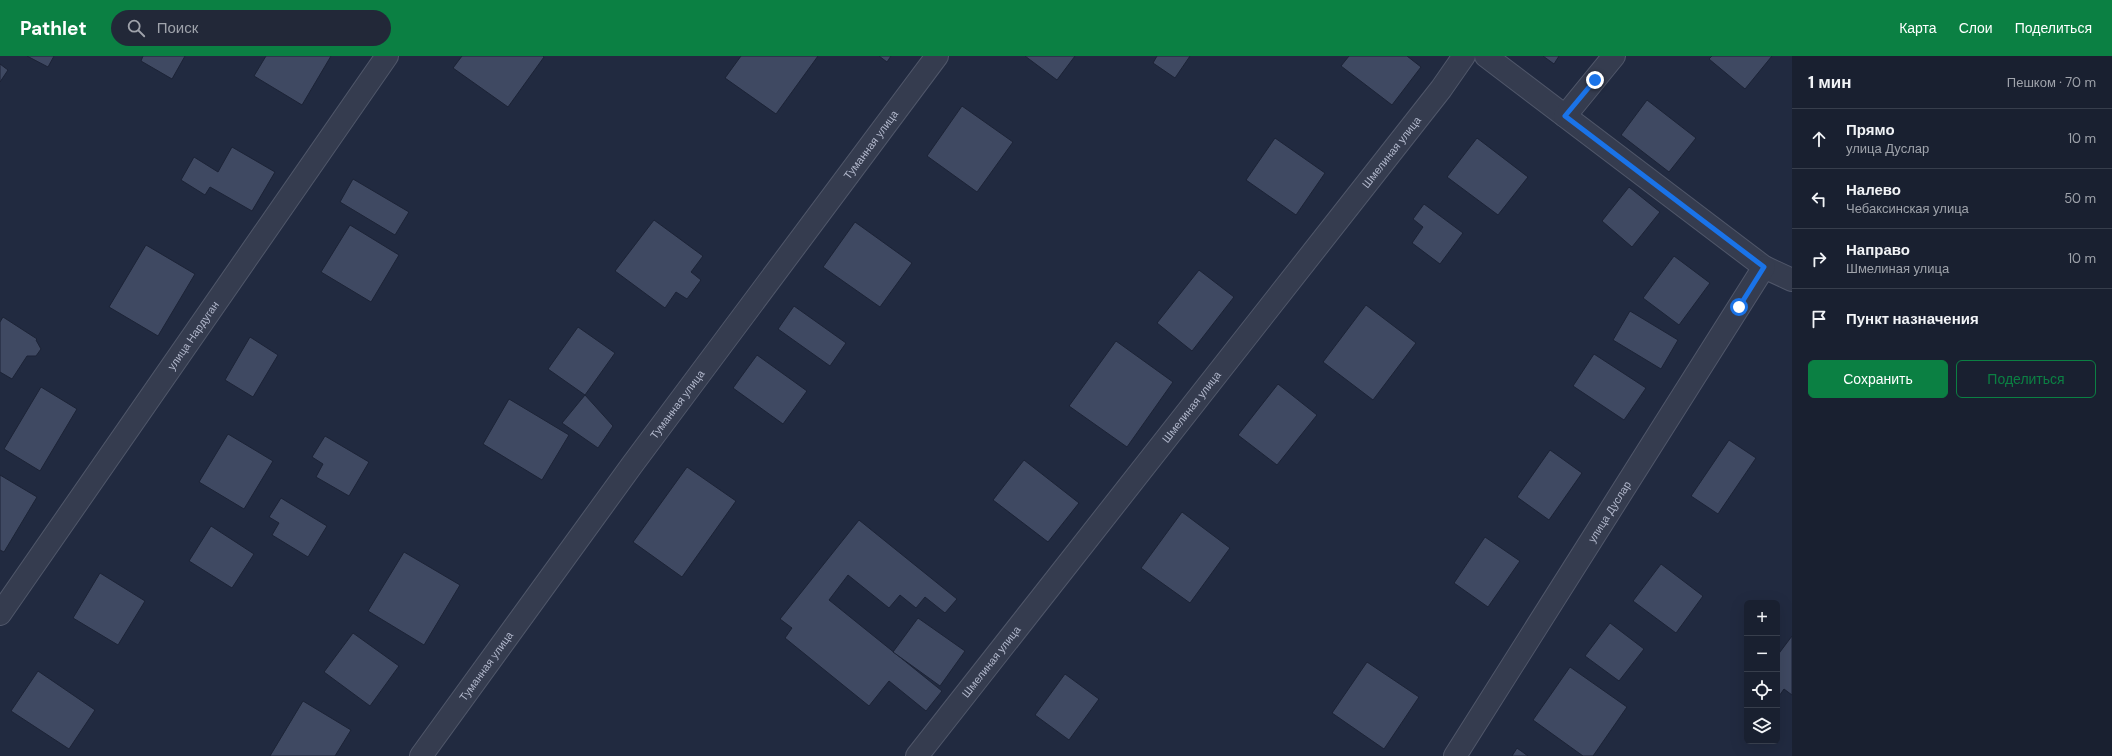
<!DOCTYPE html>
<html lang="ru">
<head>
<meta charset="utf-8">
<style>
	body { margin:0; font-family:"DM Sans",sans-serif; background:#222838; color:#f1f3f6 }
	.controls { position:absolute; right:12px; bottom:12px; display:grid; overflow:hidden; border-radius:6px; box-shadow:0 4px 16px #0002 }
	.controls button { width:36px; height:36px; display:grid; place-items:center; padding:0; border:0; border-bottom:1px solid #373e4c; background:#192030; color:#f1f3f6; font:20px sans-serif }
	.stop { position:absolute; width:12px; height:12px; margin:-9px; border:3px solid #1a73e8; border-radius:50%; background:#fff }
	.stop.end { background:#1a73e8; border-color:#fff; box-shadow:0 1px 4px #0008 }
	.list { margin:0; padding:0; list-style:none }
	h2 { display:flex; justify-content:space-between; align-items:center; height:52px; margin:0; padding:0 16px; font-size:17px }
	h2 small { font-size:13px; font-weight:400; color:#9fa3ab }
	.list li { display:grid; grid-template-columns:26px 1fr auto; gap:12px; align-items:center; box-sizing:border-box; height:60px; padding:0 16px; border-top:1px solid #373e4c }
	.list b { display:block; font-size:15px; white-space:nowrap }
	.list p { margin:0; font-size:13px; white-space:nowrap; color:#9fa3ab }
	.list em { font-size:13px; font-style:normal; color:#9fa3ab }
	.actions { display:flex; gap:8px; padding:12px 16px }
	.actions a { flex:1; padding:9px 0; border:1px solid #0b8043; border-radius:6px; text-align:center; font-size:14px; color:#0b8043 }
	.actions .main { background:#0b8043; color:#fff }
	.icon { flex:none; width:22px; height:22px; fill:none; stroke:currentColor; stroke-width:2; stroke-linecap:round; stroke-linejoin:round }
	.map { position:relative; flex:none; width:1792px; height:700px; overflow:hidden }
	header { display:flex; align-items:center; gap:24px; box-sizing:border-box; height:56px; padding:0 20px; background:#0b8043; color:#fff }
	header strong { font-size:19px }
	nav { display:flex; gap:22px; margin-inline-start:auto; font-size:14px }
	.search { width:280px; height:36px; background:#222838; display:flex; align-items:center; gap:10px; box-sizing:border-box; padding:0 14px; border-radius:22px; color:#9fa3ab; font-size:15px }
	main { display:flex }
	aside { flex:1; background:#192030 }
	.map>svg:first-child { display:block }
	.building { fill:#3f4962; stroke:#1c2336 }
	.lines { fill:none; stroke-linecap:round; stroke-linejoin:round }
	.minor-casing { stroke:#50576a; stroke-width:24 }
	.minor { stroke:#353c4f; stroke-width:22 }
	.route { stroke:#1a73e8; stroke-width:5 }
	.labels { text-anchor:middle; dominant-baseline:central; stroke-width:3; stroke-linejoin:round; paint-order:stroke }
	.street-label { font-size:11px; fill:#b1b7cb; stroke:#1a2134 }
</style>
</head>
<body>
<header>
<strong>Pathlet</strong>
<div class="search"><svg class="icon" aria-label="search" viewBox="0 0 24 24"><circle cx="10" cy="10" r="6"/><path d="M15 15l6 6"/></svg>Поиск</div>
<nav><a>Карта</a><a>Слои</a><a>Поделиться</a></nav>
</header>
<main>
<div class="map">
<svg width="1792" height="700" viewBox="0 0 1792 700">
	<rect width="100%" height="100%" fill="#212a40"/>
	<g class="building">
		<path d="M27 0H54L48 11Z"/>
		<path d="M143 0H185L172 23 141 5Z"/>
		<path d="M266 0H331L302 49 254 20Z"/>
		<path d="M462 0H543L544 1 508 51 453 12Z"/>
		<path d="M741 0H818L776 58 725 22Z"/>
		<path d="M879 0H891L887 6Z"/>
		<path d="M1025 0H1075L1057 24Z"/>
		<path d="M1157 0H1190L1175 22 1153 7Z"/>
		<path d="M1349 0H1407L1421 11 1392 49 1341 10Z"/>
		<path d="M1543 0H1559L1554 8Z"/>
		<path d="M1712 0H1772L1745 33 1709 3Z"/>
		<path d="M0 8 8 14 0 26Z"/>
		<path d="M1647 44 1696 82 1669 116 1621 79Z"/>
		<path d="M962 50 1013 86 977 136 927 100Z"/>
		<path d="M1275 82 1325 117 1296 159 1246 124Z"/>
		<path d="M1477 82 1528 121 1498 159 1447 121Z"/>
		<path d="M232 91 275 116 252 155 210 131 205 139 181 124 194 101 218 116Z"/>
		<path d="M353 123 409 156 395 179 340 146Z"/>
		<path d="M1629 131 1660 156 1632 191 1602 165Z"/>
		<path d="M1424 148 1463 177 1440 208 1412 187 1423 171 1413 163Z"/>
		<path d="M654 164 703 200 691 216 701 224 687 243 676 236 665 252 615 215Z"/>
		<path d="M855 166 912 207 880 251 823 211Z"/>
		<path d="M350 169 399 199 371 246 321 216Z"/>
		<path d="M146 189 195 218 158 280 109 251Z"/>
		<path d="M1674 200 1710 227 1679 269 1643 242Z"/>
		<path d="M1199 214 1234 241 1192 295 1157 267Z"/>
		<path d="M1366 249 1416 287 1373 344 1323 306Z"/>
		<path d="M794 250 846 287 830 310 778 273Z"/>
		<path d="M1630 255 1678 284 1661 313 1613 284Z"/>
		<path d="M3 261 37 283 36 284 41 293 36 300H27L12 323 0 316V266Z"/>
		<path d="M578 271 615 297 585 339 548 313Z"/>
		<path d="M250 281 278 299 253 341 225 324Z"/>
		<path d="M1116 285 1173 326 1127 391 1069 350Z"/>
		<path d="M1594 298 1646 332 1624 364 1573 330Z"/>
		<path d="M757 299 807 335 783 368 733 332Z"/>
		<path d="M1278 328 1317 359 1277 409 1238 379Z"/>
		<path d="M41 331 77 353 40 415 4 393Z"/>
		<path d="M585 339 613 370 598 392 562 367Z"/>
		<path d="M509 343 569 379 542 424 483 388Z"/>
		<path d="M228 378 273 405 244 453 199 426Z"/>
		<path d="M325 380 369 406 349 440 316 421 323 408 312 401Z"/>
		<path d="M1729 384 1756 402 1718 458 1691 440Z"/>
		<path d="M1550 394 1582 417 1549 464 1517 441Z"/>
		<path d="M1024 404 1079 447 1048 486 993 444Z"/>
		<path d="M687 411 736 445 682 521 633 486Z"/>
		<path d="M0 419 37 441 4 496 0 494Z"/>
		<path d="M281 442 327 470 308 501 272 479 279 467 269 461Z"/>
		<path d="M1182 456 1230 492 1190 547 1141 512Z"/>
		<path d="M859 464 957 543 945 557 925 541 916 552 900 539 889 552 848 519 829 544 942 635 926 655 889 625 869 650 785 582 792 572 780 563Z"/>
		<path d="M211 470 254 498 232 532 189 505Z"/>
		<path d="M1485 481 1520 505 1488 551 1454 527Z"/>
		<path d="M404 496 460 529 424 589 368 555Z"/>
		<path d="M1661 508 1703 540 1676 577 1633 545Z"/>
		<path d="M100 517 145 545 118 589 73 562Z"/>
		<path d="M918 562 965 595 940 630 893 596Z"/>
		<path d="M1610 567 1644 593 1619 625 1585 600Z"/>
		<path d="M353 577 399 610 370 650 324 616Z"/>
		<path d="M1792 580V639L1784 633 1777 643V600Z"/>
		<path d="M1367 606 1419 641 1384 693 1332 657Z"/>
		<path d="M1570 611 1627 651 1593 700H1583L1533 664Z"/>
		<path d="M38 615 95 654 69 693 11 655Z"/>
		<path d="M1065 618 1099 643 1069 684 1035 659Z"/>
		<path d="M303 645 351 674 335 700H270Z"/>
		<path d="M1517 692 1528 700H1512Z"/>
	</g>
	<g class="lines">
		<defs>
			<g id="minor">
				<path d="M1486 0 1764 211 1792 224"/>
				<path d="M1565 60 1614 0"/>
				<path id="s1" d="M0 558 387 0"/>
				<path id="s2" d="M421 700 632 409 937 0"/>
				<path id="s3" d="M917 700 1441 33 1464 0"/>
				<path id="s4" d="M1455 700 1764 211"/>
			</g>
		</defs>
		<use href="#minor" class="minor-casing"/>
		<use href="#minor" class="minor"/>
	</g>
	<g class="lines">
		<path class="route" d="M1595 24 1565 60 1764 211 1739 251"/>
	</g>
	<g class="labels">
		<g class="street-label">
			<text stroke="none"><textPath href="#s2" startOffset="759">Туманная улица</textPath></text>
			<text stroke="none"><textPath href="#s3" startOffset="768">Шмелиная улица</textPath></text>
			<text stroke="none"><textPath href="#s1" startOffset="339">улица Нардуган</textPath></text>
			<text stroke="none"><textPath href="#s2" startOffset="435">Туманная улица</textPath></text>
			<text stroke="none"><textPath href="#s3" startOffset="444">Шмелиная улица</textPath></text>
			<text stroke="none"><textPath href="#s4" startOffset="289">улица Дуслар</textPath></text>
			<text stroke="none"><textPath href="#s3" startOffset="120">Шмелиная улица</textPath></text>
			<text stroke="none"><textPath href="#s2" startOffset="111">Туманная улица</textPath></text>
		</g>
	</g>
</svg>
<div class="controls">
<button>+</button>
<button>−</button>
<button><svg class="icon" aria-label="locate" viewBox="0 0 24 24"><circle cx="12" cy="12" r="6"/><path d="M12 2v4M12 18v4M2 12h4M18 12h4"/></svg></button>
<button><svg class="icon" aria-label="layers" viewBox="0 0 24 24"><path d="M12 4l9 5-9 5-9-5zM3 14l9 5 9-5"/></svg></button>
</div>
<div class="stop" style="left:1739px;top:251px"></div>
<div class="stop end" style="left:1595px;top:24px"></div>
</div>
<aside>
<h2>1 мин<small>Пешком · 70 m</small></h2>
<ul class="list">
<li><svg class="icon" aria-label="ahead" viewBox="0 0 24 24"><path d="M12 20V5M6 11l6-6 6 6"/></svg><div><b>Прямо</b><p>улица Дуслар</p></div><em>10 m</em></li>
<li><svg class="icon" aria-label="left" viewBox="0 0 24 24"><path d="M17 20v-9H6M10 6l-5 5 5 5"/></svg><div><b>Налево</b><p>Чебаксинская улица</p></div><em>50 m</em></li>
<li><svg class="icon" aria-label="right" viewBox="0 0 24 24"><path d="M7 20v-9h11M14 6l5 5-5 5"/></svg><div><b>Направо</b><p>Шмелиная улица</p></div><em>10 m</em></li>
<li><svg class="icon" aria-label="arrive" viewBox="0 0 24 24"><path d="M6 21V4h12l-3 4 3 4H6"/></svg><div><b>Пункт назначения</b></div></li>
</ul>
<div class="actions"><a class="main">Сохранить</a><a>Поделиться</a></div>
</aside>
</main>
</body>
</html>
